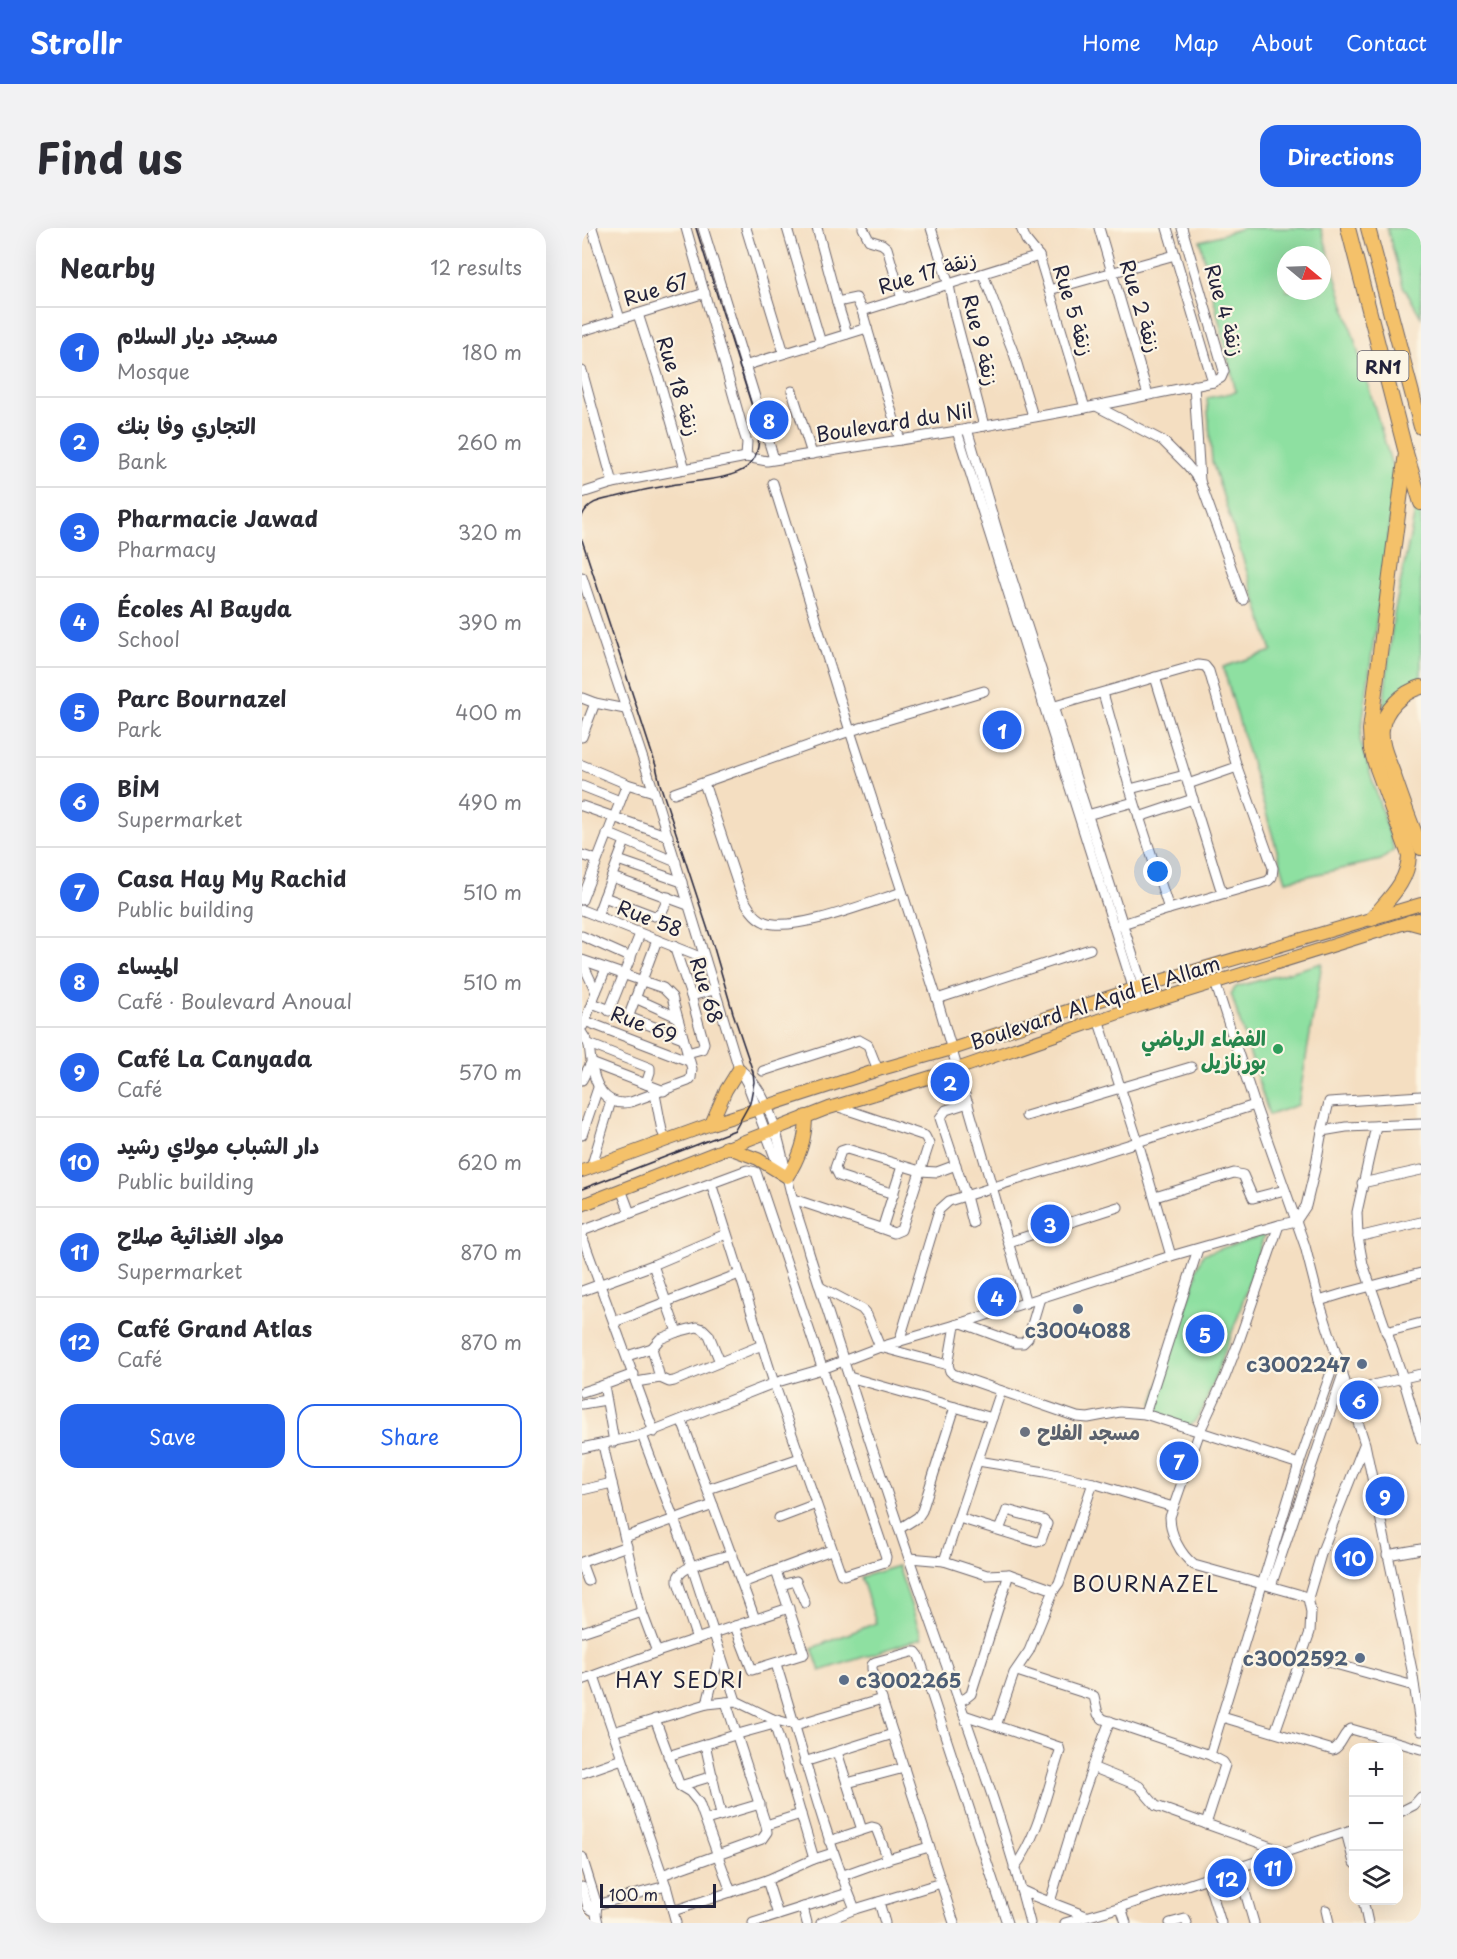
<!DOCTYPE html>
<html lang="en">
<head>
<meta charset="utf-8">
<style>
	body { margin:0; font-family:"Playpen Sans","Playpen Sans Arabic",sans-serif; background:#f2f2f3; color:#2b2b33 }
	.controls { position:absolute; right:18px; bottom:18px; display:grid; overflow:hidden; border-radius:12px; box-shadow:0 6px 24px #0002 }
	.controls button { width:54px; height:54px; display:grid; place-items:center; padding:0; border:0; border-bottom:2px solid #e1e1e2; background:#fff; color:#2b2b33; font:30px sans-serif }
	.compass { position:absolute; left:695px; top:18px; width:54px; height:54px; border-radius:50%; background:#fff; box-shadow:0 6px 24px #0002; rotate:109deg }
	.scale { position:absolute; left:18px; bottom:15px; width:116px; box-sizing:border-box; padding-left:6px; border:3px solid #22223b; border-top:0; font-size:16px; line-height:21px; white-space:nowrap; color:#22223b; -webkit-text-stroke:4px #fcf5e5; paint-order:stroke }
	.you { position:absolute; left:576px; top:644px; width:21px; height:21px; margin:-15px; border:4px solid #fff; border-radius:50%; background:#1a73e8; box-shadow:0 0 0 9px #1a73e833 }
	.badge { display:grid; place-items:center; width:39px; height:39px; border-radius:50%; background:#2563eb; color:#fff; font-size:20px; font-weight:700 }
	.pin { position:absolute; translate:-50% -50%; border:3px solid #fff; box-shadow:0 2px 6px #0006 }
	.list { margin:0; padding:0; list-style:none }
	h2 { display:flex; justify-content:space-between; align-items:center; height:78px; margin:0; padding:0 24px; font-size:26px }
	h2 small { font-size:20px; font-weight:400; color:#7c7c81 }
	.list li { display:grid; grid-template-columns:39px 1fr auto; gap:18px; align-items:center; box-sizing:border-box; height:90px; padding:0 24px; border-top:2px solid #e1e1e2 }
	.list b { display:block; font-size:22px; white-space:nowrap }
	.list p { margin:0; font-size:20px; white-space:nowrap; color:#7c7c81 }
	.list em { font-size:20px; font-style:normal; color:#7c7c81 }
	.actions { display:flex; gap:12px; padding:18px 24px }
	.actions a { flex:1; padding:14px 0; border:2px solid #2563eb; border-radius:18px; text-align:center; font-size:21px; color:#2563eb }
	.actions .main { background:#2563eb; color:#fff }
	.icon { flex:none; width:33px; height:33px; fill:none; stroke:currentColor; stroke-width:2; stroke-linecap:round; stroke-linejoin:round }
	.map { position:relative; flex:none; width:839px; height:1695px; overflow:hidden; border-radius:18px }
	header { display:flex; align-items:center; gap:36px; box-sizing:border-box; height:84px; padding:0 30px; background:#2563eb; color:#fff }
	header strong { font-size:28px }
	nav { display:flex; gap:33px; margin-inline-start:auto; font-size:21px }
	.intro { display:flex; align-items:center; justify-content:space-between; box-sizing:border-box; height:144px; padding:0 36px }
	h1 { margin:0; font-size:42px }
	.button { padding:15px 27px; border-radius:18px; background:#2563eb; color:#fff; font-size:21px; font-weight:700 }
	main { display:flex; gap:36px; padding:0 36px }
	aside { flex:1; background:#fff; border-radius:18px; box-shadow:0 6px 24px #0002 }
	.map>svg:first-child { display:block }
	.green { fill:#8ee0a1; stroke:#58816e; stroke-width:1.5; fill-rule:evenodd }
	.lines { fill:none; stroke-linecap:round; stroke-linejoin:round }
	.minor-casing { stroke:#6c646a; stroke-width:11 }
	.major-casing { stroke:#6c646a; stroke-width:14 }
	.highway-casing { stroke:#6c646a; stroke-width:16 }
	.minor { stroke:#fff; stroke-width:9 }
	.major { stroke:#f4c16a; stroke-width:12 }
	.highway { stroke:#f4c16a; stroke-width:14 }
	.tram { stroke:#22223b; stroke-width:1.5 }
	.leisure-dot { fill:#2e9e5b; stroke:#fcf5e5; stroke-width:2 }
	.service-dot { fill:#5c6f8a; stroke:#fcf5e5; stroke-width:2 }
	.worship-dot { fill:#6b7280; stroke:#fcf5e5; stroke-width:2 }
	.labels { text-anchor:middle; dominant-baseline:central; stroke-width:4.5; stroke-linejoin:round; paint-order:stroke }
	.shield { fill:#fcf5e5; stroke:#63616e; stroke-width:1.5 }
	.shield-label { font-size:18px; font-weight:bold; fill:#22223b }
	.street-label { font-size:20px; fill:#22223b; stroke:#fcf5e5 }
	.leisure-label { font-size:20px; font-weight:bold; fill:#27864d; stroke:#fcf5e5; text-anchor:end }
	.service-label { font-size:20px; font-weight:bold; fill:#4e5e75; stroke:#fcf5e5; text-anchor:end }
	.worship-label { font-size:20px; font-weight:bold; fill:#5b616d; stroke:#fcf5e5; text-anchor:start }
	.neighbourhood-label { font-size:21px; letter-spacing:1.5px; fill:#22223b; stroke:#fcf5e5 }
</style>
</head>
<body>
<header>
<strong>Strollr</strong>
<nav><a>Home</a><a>Map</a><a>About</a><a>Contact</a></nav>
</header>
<div class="intro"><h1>Find us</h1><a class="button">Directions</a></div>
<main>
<aside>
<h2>Nearby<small>12 results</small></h2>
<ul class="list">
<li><span class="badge">1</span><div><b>مسجد ديار السلام</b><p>Mosque</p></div><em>180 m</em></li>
<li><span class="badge">2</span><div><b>التجاري وفا بنك</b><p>Bank</p></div><em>260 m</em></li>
<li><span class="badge">3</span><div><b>Pharmacie Jawad</b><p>Pharmacy</p></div><em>320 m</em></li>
<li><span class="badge">4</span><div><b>Écoles Al Bayda</b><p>School</p></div><em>390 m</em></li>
<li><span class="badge">5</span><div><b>Parc Bournazel</b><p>Park</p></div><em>400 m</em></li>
<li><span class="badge">6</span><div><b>BİM</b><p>Supermarket</p></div><em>490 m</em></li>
<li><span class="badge">7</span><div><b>Casa Hay My Rachid</b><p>Public building</p></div><em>510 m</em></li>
<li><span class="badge">8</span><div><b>الميساء</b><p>Café · Boulevard Anoual</p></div><em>510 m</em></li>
<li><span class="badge">9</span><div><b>Café La Canyada</b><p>Café</p></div><em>570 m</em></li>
<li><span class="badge">10</span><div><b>دار الشباب مولاي رشيد</b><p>Public building</p></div><em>620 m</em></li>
<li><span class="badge">11</span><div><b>مواد الغذائية صلاح</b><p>Supermarket</p></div><em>870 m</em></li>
<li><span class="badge">12</span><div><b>Café Grand Atlas</b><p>Café</p></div><em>870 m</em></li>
</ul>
<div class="actions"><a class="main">Save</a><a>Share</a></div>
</aside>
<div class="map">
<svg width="839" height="1695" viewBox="0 0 839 1695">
	<rect width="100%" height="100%" fill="#fcf5e5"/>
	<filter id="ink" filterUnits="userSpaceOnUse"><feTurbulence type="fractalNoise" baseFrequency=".0167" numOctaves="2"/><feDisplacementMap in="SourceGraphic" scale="12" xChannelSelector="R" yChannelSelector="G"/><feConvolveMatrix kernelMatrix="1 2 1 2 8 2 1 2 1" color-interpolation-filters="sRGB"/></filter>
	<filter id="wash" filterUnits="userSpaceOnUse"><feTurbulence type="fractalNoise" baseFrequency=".008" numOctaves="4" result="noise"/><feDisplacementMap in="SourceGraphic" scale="24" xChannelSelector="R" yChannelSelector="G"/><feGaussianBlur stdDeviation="1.35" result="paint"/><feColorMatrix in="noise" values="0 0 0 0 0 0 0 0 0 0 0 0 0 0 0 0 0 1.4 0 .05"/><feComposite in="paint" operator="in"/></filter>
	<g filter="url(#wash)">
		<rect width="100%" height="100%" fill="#f4dec1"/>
		<g class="green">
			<path d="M661 0H739L814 251 778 512 812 622 799 632 704 653 641 439 690 423 630 233 625 170 654 164 618 13ZM704 27H740V63H704Z"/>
			<path d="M805 0H839V89L821 58Z"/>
			<path d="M835 274 839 289V453L825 456 801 481 811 391Z"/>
			<path d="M740 735 716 877 687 887 649 765 654 759Z"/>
			<path d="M682 1007 655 1091 621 1181 613 1193 607 1199 580 1189 571 1175 615 1047 614 1043 621 1026Z"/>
			<path d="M316 1338 340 1410 238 1443 230 1420 294 1395 279 1349Z"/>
		</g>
	</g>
	<g filter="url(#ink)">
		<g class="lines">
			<defs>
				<g id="minor">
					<path d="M10 0 38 91"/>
					<path d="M104 0 162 205 165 214 164 229"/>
					<path d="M121 0 192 231"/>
					<path d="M164 0 202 125"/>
					<path d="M205 0 239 115"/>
					<path d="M235 0 255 74 274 70 280 83 457 28"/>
					<path d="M281 0 287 12 300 16 305 20 320 71"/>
					<path d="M349 0 367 57 373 88 402 198"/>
					<path d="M439 0 444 12 457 28 503 180"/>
					<path d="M517 0 566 167"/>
					<path d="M585 0 631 154"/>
					<path d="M401 46 432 126 451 188"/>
					<path d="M467 62 593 27"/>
					<path d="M255 74 265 106"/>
					<path d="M280 83 318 212"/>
					<path d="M56 86 77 151 103 241"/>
					<path d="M0 103 123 65"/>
					<path d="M162 138 285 100"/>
					<path d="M0 143 31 255"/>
					<path d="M612 157 618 253 661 372"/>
					<path d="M210 163 230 226"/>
					<path d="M514 178 581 213 605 237 618 253"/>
					<path d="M385 201 423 329 566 775"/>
					<path d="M375 203 557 778"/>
					<path d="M191 255 268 503 355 771 444 1075"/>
					<path d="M0 265 31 255 164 229 185 233 375 203 503 180 631 154 639 150 642 143 600 0"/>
					<path d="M0 349 72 564 157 841 165 855 194 932 202 946"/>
					<path d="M573 449 640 665"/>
					<path d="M521 465 548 561 587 681"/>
					<path d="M0 470 13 475 43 481"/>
					<path d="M466 480 616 437 623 438 627 443 655 539 691 640 690 649 686 653 587 681 537 697"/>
					<path d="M0 509 13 475"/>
					<path d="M0 537 45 556 72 564"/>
					<path d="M122 555 159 666C165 677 171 689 183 694 212 705 289 674 320 664"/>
					<path d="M606 556 655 539"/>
					<path d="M0 558 38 573"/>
					<path d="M548 561 603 547"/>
					<path d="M92 565 268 503 402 463"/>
					<path d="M0 578 86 608"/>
					<path d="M505 587 552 574"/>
					<path d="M557 589 611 571"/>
					<path d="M25 605 94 634"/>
					<path d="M0 627 15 632"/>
					<path d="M36 632 100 654"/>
					<path d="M30 649 106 677"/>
					<path d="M22 669 72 688C81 687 83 677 86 669"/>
					<path d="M0 672 45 556"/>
					<path d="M0 682 123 731"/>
					<path d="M15 688 43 613"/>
					<path d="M0 708 49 730"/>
					<path d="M92 718 109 768 122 815 120 821 105 825"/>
					<path d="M0 732 81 760 90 769 110 841 109 850 106 853 49 874C22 880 12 856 9 832 8 828 8 822 7 818 6 813 2 809 0 805"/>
					<path d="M0 734 14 764 1 798"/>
					<path d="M633 754 673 877 723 1018 737 1073 783 1216 830 1442 839 1503"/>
					<path d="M14 764 24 741"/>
					<path d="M109 768 132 762"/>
					<path d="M53 770 95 789"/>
					<path d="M355 771 508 721"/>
					<path d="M10 775 101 810"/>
					<path d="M27 783 58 706"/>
					<path d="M46 790 75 712"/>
					<path d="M516 791 556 914 589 1028"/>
					<path d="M3 793 107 833"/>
					<path d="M7 816 68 840V844L64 856"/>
					<path d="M157 841C193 866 199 929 210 969 215 988 222 1006 227 1025 264 1141 301 1256 341 1371 378 1478 420 1585 448 1695"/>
					<path d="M181 843 277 812 286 817 296 842"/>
					<path d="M0 852 9 835 82 863"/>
					<path d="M73 866 80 903 85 913"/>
					<path d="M386 875 364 882 358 890 384 968 391 995"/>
					<path d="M254 878 343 908 347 916 319 1002 312 1005 298 1000"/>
					<path d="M444 888 609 839"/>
					<path d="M794 898 775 984 776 1009 781 1036 821 1150 839 1211"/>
					<path d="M740 903 764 899 839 896"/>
					<path d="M0 907 16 860"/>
					<path d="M9 940 29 873"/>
					<path d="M780 955 839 942"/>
					<path d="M39 961 48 985"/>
					<path d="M312 966 257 948 253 940 259 923 265 921 338 943 355 944 374 937"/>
					<path d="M573 969 652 945 661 947 671 970 703 962"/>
					<path d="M211 971 298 1000 301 998 320 938"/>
					<path d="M697 997 657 1113 643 1149 618 1203 588 1289C588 1306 598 1326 612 1337L716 1366 726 1370"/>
					<path d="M0 1003 165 942 174 944 304 1329 303 1334 262 1347 259 1346 192 1155 129 955"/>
					<path d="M0 1008 72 1204"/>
					<path d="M776 1009 839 994"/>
					<path d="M427 1014 536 979"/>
					<path d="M71 1037 95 1104"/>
					<path d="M238 1059 280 1081 285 1087 298 1119 366 1137"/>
					<path d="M0 1063 71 1037 144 1006"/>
					<path d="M737 1073 763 1065 839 1045"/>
					<path d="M32 1094 157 1046"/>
					<path d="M380 1095 434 1115H441L446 1110 458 1070"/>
					<path d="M373 1097 366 1137 368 1143 371 1146 495 1189 506 1190 538 1184 563 1186 717 1236"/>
					<path d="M804 1104 839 1095"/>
					<path d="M317 1114 357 982 367 973 673 877"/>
					<path d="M70 1120 78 1150"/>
					<path d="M45 1128 70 1120 78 1111 95 1104 115 1099 121 1101 127 1107 138 1134"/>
					<path d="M267 1149 373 1179"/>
					<path d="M54 1154 78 1150 87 1154 92 1153 180 1117"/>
					<path d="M0 1164 22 1157"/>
					<path d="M768 1167 795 1156 839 1146"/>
					<path d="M0 1176 24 1172"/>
					<path d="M563 1186 616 1021"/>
					<path d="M100 1193 173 1391"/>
					<path d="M60 1207 110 1339 154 1473"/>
					<path d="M32 1214 22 1157 52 1146"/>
					<path d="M21 1217 60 1384 75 1424"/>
					<path d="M0 1220 60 1207 192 1155 240 1141 298 1119 380 1095 589 1028 697 997 714 993 724 978 733 941 740 903 747 874 839 868"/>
					<path d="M396 1233 463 1244 511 1255 591 1279"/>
					<path d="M126 1261 218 1230"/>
					<path d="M0 1262 30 1255"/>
					<path d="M197 1290 234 1276"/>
					<path d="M377 1290 455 1314 459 1313 465 1296 461 1292 425 1282 417 1302"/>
					<path d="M317 1301 336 1289 340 1283 373 1179 410 1190"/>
					<path d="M43 1309 131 1277"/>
					<path d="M805 1327 839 1321"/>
					<path d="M328 1330 362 1333 405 1347 427 1346 472 1362 477 1355 511 1255"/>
					<path d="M362 1333 419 1163"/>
					<path d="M0 1334 45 1318"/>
					<path d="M0 1337 6 1353"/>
					<path d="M160 1355 249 1322"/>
					<path d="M199 1357 214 1353 223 1375"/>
					<path d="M689 1358 761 1146"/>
					<path d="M153 1398 170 1442 222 1426 194 1343"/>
					<path d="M0 1404 60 1384"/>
					<path d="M115 1411 96 1354C96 1350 95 1349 99 1345 107 1336 138 1330 150 1326"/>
					<path d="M721 1427 832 1458"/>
					<path d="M194 1436C220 1518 240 1601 273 1681"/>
					<path d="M435 1443 512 1468 516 1486 521 1491 628 1527 641 1534 643 1537 624 1596"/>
					<path d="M12 1448 84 1658 94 1695"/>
					<path d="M0 1452 75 1424 207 1380"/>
					<path d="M377 1473 384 1470 389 1466 427 1346"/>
					<path d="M125 1476 137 1427"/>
					<path d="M382 1487 477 1519 478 1523C465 1562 457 1607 432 1640"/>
					<path d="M640 1489 751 1522C760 1518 761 1505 769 1501L839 1521"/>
					<path d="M73 1491 98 1558 108 1564 117 1575 149 1664"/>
					<path d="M191 1491 232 1631"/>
					<path d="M414 1498 432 1445 447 1423 472 1362"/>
					<path d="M31 1504 125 1476 154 1473 191 1491 213 1497 300 1471"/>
					<path d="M693 1504 728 1404 729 1384 726 1370 740 1323 782 1217"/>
					<path d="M123 1516 139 1587"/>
					<path d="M255 1524 280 1602"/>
					<path d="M628 1527 717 1236 755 1127"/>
					<path d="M86 1528 156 1506 192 1496"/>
					<path d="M222 1534 311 1506"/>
					<path d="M510 1539 557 1558 574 1578 703 1624"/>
					<path d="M0 1545 40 1531"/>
					<path d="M265 1555 322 1540"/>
					<path d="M98 1558 131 1548"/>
					<path d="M816 1585 832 1577 839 1569"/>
					<path d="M124 1592 178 1576"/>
					<path d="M184 1597 219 1586"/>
					<path d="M764 1604 772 1635"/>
					<path d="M247 1613 290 1599 294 1600 306 1631"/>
					<path d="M0 1629 15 1677 14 1686 16 1695"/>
					<path d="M656 1640 672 1695"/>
					<path d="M80 1647 180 1611 185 1604 184 1597 144 1474"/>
					<path d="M259 1648 306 1631 347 1619"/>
					<path d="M625 1650 639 1695"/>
					<path d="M185 1652 196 1687"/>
					<path d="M0 1659 6 1679 10 1682"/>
					<path d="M439 1662 452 1668 504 1688"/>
					<path d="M781 1672 786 1695"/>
					<path d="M297 1674 303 1695"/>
					<path d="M468 1674C486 1613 504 1553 528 1493"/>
					<path d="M6 1679 84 1658"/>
					<path d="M221 1679 225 1695"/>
					<path d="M539 1679 544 1695"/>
					<path d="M744 1682 747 1695"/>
					<path d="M91 1683 185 1652 232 1631 251 1625"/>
					<path d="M171 1695 266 1665"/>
					<path d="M239 1695 273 1681 359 1655"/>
					<path d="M372 1695 290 1441V1437L293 1434 330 1424H334L337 1428 425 1695"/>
					<path d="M483 1695 539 1679 772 1601"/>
					<path d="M588 1695 603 1691 605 1695"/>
				</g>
				<g id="major">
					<path d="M129 896 144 862 157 841"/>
					<path d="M144 919 176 931 205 949C218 930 224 911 224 888"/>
					<path d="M0 943 129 896 296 842 370 821 561 758 839 676"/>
					<path d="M0 977 247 880 375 841 557 778 836 691"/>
				</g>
				<g id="highway">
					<path d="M766 0 824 225 839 275"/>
					<path d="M786 0 839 199"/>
					<path d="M839 459C821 464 802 481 800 501 798 516 806 531 811 545 820 571 828 595 839 620"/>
					<path d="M790 691C806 671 826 655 827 627L793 535 789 521 788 502 824 225"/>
					<path d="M828 694 839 697"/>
				</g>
			</defs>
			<use href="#minor" class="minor-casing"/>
			<use href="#major" class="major-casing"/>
			<use href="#highway" class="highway-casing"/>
			<use href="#minor" class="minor"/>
			<use href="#major" class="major"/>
			<use href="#highway" class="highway"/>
			<g class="tram">
				<path d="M0 288C7 273 19 272 34 269 52 264 70 260 89 257 108 253 150 252 165 239 179 227 178 207 174 191L114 0"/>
				<path d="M0 312 74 538 78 556 132 720 151 785 171 844 172 854 168 875 153 902 0 961"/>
			</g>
		</g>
	</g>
	<circle class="leisure-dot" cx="696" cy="821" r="6"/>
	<g class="service-dot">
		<circle cx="496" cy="1081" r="6"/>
		<circle cx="780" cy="1136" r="6"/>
		<circle cx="778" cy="1430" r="6"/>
		<circle cx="262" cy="1452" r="6"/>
	</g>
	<circle class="worship-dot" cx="443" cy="1204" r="6"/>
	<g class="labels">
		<rect class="shield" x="775.5" y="123" width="51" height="30" rx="4.5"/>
		<g class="shield-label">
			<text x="801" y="138">RN1</text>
		</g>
		<g class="street-label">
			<text transform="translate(345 44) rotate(-17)">Rue 17 زنقة</text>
			<text transform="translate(74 61) rotate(-17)">Rue 67</text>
			<text transform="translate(559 78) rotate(73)">Rue 2 زنقة</text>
			<text transform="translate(492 82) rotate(73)">Rue 5 زنقة</text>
			<text transform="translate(643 82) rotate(74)">Rue 4 زنقة</text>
			<text transform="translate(399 112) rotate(76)">Rue 9 زنقة</text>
			<text transform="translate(97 158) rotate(73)">Rue 18 زنقة</text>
			<text transform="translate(312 194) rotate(-9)">Boulevard du Nil</text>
			<text transform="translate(68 690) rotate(21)">Rue 58</text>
			<text transform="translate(125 762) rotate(73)">Rue 68</text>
			<text transform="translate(513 774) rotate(-18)">Boulevard Al Aqid El Allam</text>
			<text transform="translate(62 796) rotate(21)">Rue 69</text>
		</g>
		<g class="leisure-label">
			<text x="684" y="810">الفضاء الرياضي<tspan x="684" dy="23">بورنازيل</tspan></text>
		</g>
		<g class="service-label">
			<text x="496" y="1102" text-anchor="middle">c3004088</text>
			<text x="768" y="1136">c3002247</text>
			<text x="766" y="1430">c3002592</text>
			<text x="274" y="1452" text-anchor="start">c3002265</text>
		</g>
		<g class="worship-label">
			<text x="455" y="1204">مسجد الفلاح</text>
		</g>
		<g class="neighbourhood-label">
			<text x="564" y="1355">BOURNAZEL</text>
			<text x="98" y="1451">HAY SEDRI</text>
		</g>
	</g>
</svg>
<div class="controls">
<button>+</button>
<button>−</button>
<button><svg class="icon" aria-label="layers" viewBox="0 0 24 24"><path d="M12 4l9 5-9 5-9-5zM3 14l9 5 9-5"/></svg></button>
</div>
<svg class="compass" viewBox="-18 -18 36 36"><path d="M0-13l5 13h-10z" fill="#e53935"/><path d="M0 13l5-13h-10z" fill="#7c7c81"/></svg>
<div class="scale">100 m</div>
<div class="you"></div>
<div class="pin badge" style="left:420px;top:502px">1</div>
<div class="pin badge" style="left:368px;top:854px">2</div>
<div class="pin badge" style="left:468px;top:996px">3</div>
<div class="pin badge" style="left:415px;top:1069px">4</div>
<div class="pin badge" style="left:623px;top:1106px">5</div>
<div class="pin badge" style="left:777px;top:1172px">6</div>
<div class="pin badge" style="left:597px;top:1233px">7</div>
<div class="pin badge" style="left:187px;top:192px">8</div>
<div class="pin badge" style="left:803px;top:1268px">9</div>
<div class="pin badge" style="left:772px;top:1329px">10</div>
<div class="pin badge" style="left:691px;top:1639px">11</div>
<div class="pin badge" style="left:645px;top:1650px">12</div>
</div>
</main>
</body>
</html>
